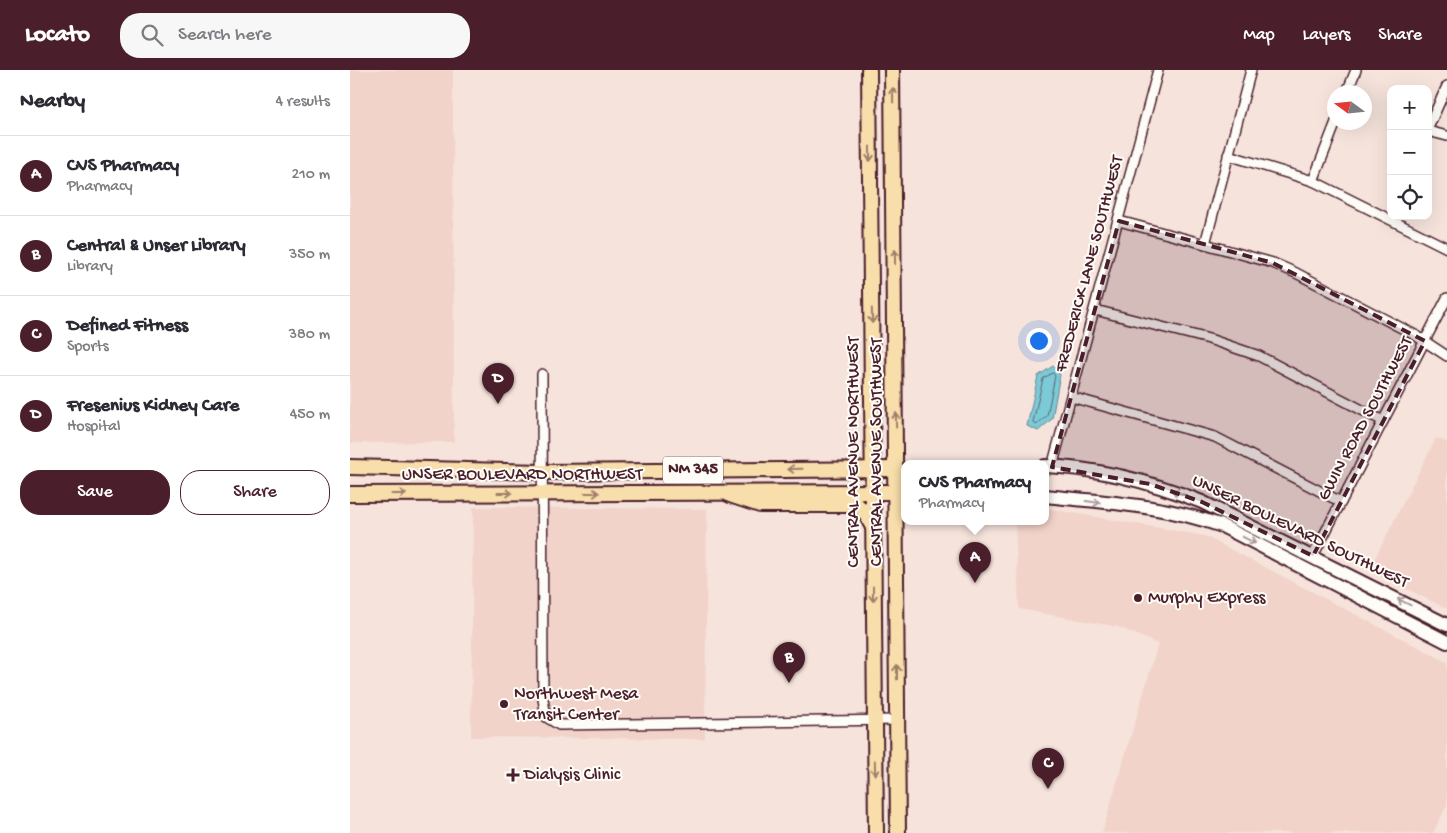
<!DOCTYPE html>
<html lang="en">
<head>
<meta charset="utf-8">
<style>
	body { margin:0; font-family:"Gochi Hand",sans-serif; background:#f7f7f7; color:#2b2b33 }
	.controls { position:absolute; right:15px; top:15px; display:grid; overflow:hidden; border-radius:10px; box-shadow:0 5px 20px #0002 }
	.controls button { width:45px; height:45px; display:grid; place-items:center; padding:0; border:0; border-bottom:1px solid #e1e1e2; background:#fff; color:#2b2b33; font:25px sans-serif }
	.compass { position:absolute; left:977px; top:15px; width:45px; height:45px; border-radius:50%; background:#fff; box-shadow:0 5px 20px #0002; rotate:285deg }
	.you { position:absolute; left:688px; top:270px; width:18px; height:18px; margin:-12px; border:4px solid #fff; border-radius:50%; background:#1a73e8; box-shadow:0 0 0 8px #1a73e833 }
	.badge { display:grid; place-items:center; width:32px; height:32px; border-radius:50%; background:#4a1f2b; color:#fff; font-size:16px; font-weight:700 }
	.pin { position:absolute; translate:-50% -41px; filter:drop-shadow(0 1px 2px #0008) }
	.pin::after { content:''; position:absolute; top:26px; width:18px; height:15px; background:inherit; clip-path:polygon(0 0,100% 0,50% 100%) }
	.popup { position:absolute; left:551px; top:390px; width:148px; height:65px; box-sizing:border-box; display:grid; place-content:center; border-radius:10px; background:#fff; filter:drop-shadow(0 1px 4px #0005); font-size:16px; white-space:nowrap; color:#7c7c81 }
	.popup b { font-size:19px; color:#2b2b33 }
	.popup::after { content:''; position:absolute; left:50%; top:100%; margin-left:-10px; border:10px solid transparent; border-top-color:#fff }
	.list { margin:0; padding:0; list-style:none }
	h2 { display:flex; justify-content:space-between; align-items:center; height:65px; margin:0; padding:0 20px; font-size:21px }
	h2 small { font-size:16px; font-weight:400; color:#7c7c81 }
	.list li { display:grid; grid-template-columns:32px 1fr auto; gap:15px; align-items:center; box-sizing:border-box; height:80px; padding:0 20px; border-top:1px solid #e1e1e2 }
	.list b { display:block; font-size:19px; white-space:nowrap }
	.list p { margin:0; font-size:16px; white-space:nowrap; color:#7c7c81 }
	.list em { font-size:16px; font-style:normal; color:#7c7c81 }
	.actions { display:flex; gap:10px; padding:15px 20px }
	.actions a { flex:1; padding:11px 0; border:1px solid #4a1f2b; border-radius:20px; text-align:center; font-size:18px; color:#4a1f2b }
	.actions .main { background:#4a1f2b; color:#fff }
	.icon { flex:none; width:28px; height:28px; fill:none; stroke:currentColor; stroke-width:2; stroke-linecap:round; stroke-linejoin:round }
	.map { position:relative; flex:none; width:1097px; height:763px; overflow:hidden }
	header { display:flex; align-items:center; gap:30px; box-sizing:border-box; height:70px; padding:0 25px; background:#4a1f2b; color:#fff }
	header strong { font-size:24px }
	nav { display:flex; gap:28px; margin-inline-start:auto; font-size:18px }
	.search { width:350px; height:45px; background:#f7f7f7; display:flex; align-items:center; gap:12px; box-sizing:border-box; padding:0 18px; border-radius:20px; color:#7c7c81; font-size:19px }
	main { display:flex }
	aside { flex:1; background:#fff }
	.map>svg:first-child { display:block }
	.built { fill:#f1d3c9 }
	.water { fill:#7bcad7; stroke:#678692 }
	.lines { fill:none; stroke-linecap:round; stroke-linejoin:round }
	.shore { stroke:#5e6370; stroke-width:1 }
	.minor-casing { stroke:#4a1f2b; stroke-width:12 }
	.secondary-casing { stroke:#4a1f2b; stroke-width:16 }
	.primary-casing { stroke:#4a1f2b; stroke-width:18 }
	.minor { stroke:#fdfcf7; stroke-width:9 }
	.secondary { stroke:#fdfcf7; stroke-width:12 }
	.primary { stroke:#f8deab; stroke-width:14 }
	.oneway { stroke:#a17e6b }
	.oneway2 { stroke:#ac999b }
	.marked { fill:#4a1f2b; fill-opacity:0.2; stroke:#4a1f2b; stroke-width:4; stroke-dasharray:10 6; stroke-linejoin:round }
	.poi-dot { fill:#4a1f2b; stroke:#fdfcf7; stroke-width:2 }
	.labels { text-anchor:middle; dominant-baseline:central; stroke-width:4; stroke-linejoin:round; paint-order:stroke }
	.shield { fill:#fdfcf7; stroke:#806168; stroke-width:1 }
	.shield-label { font-size:16px; font-weight:bold; fill:#4a1f2b }
	.street-label { font-size:18px; fill:#4a1f2b; stroke:#fdfcf7 }
	.poi-label { font-size:18px; fill:#4a1f2b; stroke:#fdfcf7; text-anchor:start }
</style>
</head>
<body>
<header>
<strong>Locato</strong>
<div class="search"><svg class="icon" aria-label="search" viewBox="0 0 24 24"><circle cx="10" cy="10" r="6"/><path d="M15 15l6 6"/></svg>Search here</div>
<nav><a>Map</a><a>Layers</a><a>Share</a></nav>
</header>
<main>
<aside>
<h2>Nearby<small>4 results</small></h2>
<ul class="list">
<li><span class="badge">A</span><div><b>CVS Pharmacy</b><p>Pharmacy</p></div><em>210 m</em></li>
<li><span class="badge">B</span><div><b>Central &amp; Unser Library</b><p>Library</p></div><em>350 m</em></li>
<li><span class="badge">C</span><div><b>Defined Fitness</b><p>Sports</p></div><em>380 m</em></li>
<li><span class="badge">D</span><div><b>Fresenius Kidney Care</b><p>Hospital</p></div><em>450 m</em></li>
</ul>
<div class="actions"><a class="main">Save</a><a>Share</a></div>
</aside>
<div class="map">
<svg width="1097" height="763" viewBox="0 0 1097 763">
	<rect width="100%" height="100%" fill="#f6e4dc"/>
	<filter id="ink" filterUnits="userSpaceOnUse"><feTurbulence type="fractalNoise" baseFrequency=".02" numOctaves="2"/><feDisplacementMap in="SourceGraphic" scale="10" xChannelSelector="R" yChannelSelector="G"/><feConvolveMatrix kernelMatrix="1 2 1 2 8 2 1 2 1" color-interpolation-filters="sRGB"/></filter>
	<g filter="url(#ink)">
		<g class="built">
			<path d="M0 0H103L104 372 0 373Z"/>
			<path d="M1086 368 1097 372V539L1019 500Z"/>
			<path d="M123 437 357 439 355 669 121 667Z"/>
			<path d="M695 438 855 466 1097 592V735L1083 763H752L808 574 768 557 669 539 665 452H695Z"/>
		</g>
		<path class="water" d="M703 296 710 304 702 349 688 361 677 356 688 306Z"/>
		<g class="lines">
			<path class="shore" d="M703 303 705 306 697 346 686 355 683 352 693 309Z"/>
			<defs>
				<g id="minor">
					<path d="M997 22 1006 0"/>
					<path d="M1078 58 1097 16"/>
					<path d="M1078 61 1097 66"/>
					<path d="M878 85 963 111 1097 178"/>
					<path d="M963 111 986 52"/>
					<path d="M769 151 855 174 923 193 946 203 1065 265 1097 286"/>
					<path d="M855 174 901 0"/>
					<path d="M745 240 859 269 909 286 1033 351"/>
					<path d="M192 304 193 629 196 647 209 655 547 650"/>
					<path d="M721 327 865 367 991 432"/>
					<path d="M702 397 808 0"/>
					<path d="M963 486 1097 228"/>
				</g>
				<g id="secondary">
					<path d="M695 396C749 398 802 412 852 432L1097 555"/>
					<path d="M695 426C755 432 815 435 872 456L1097 572"/>
				</g>
				<g id="primary">
					<path d="M519 0 526 763"/>
					<path d="M542 0 548 763"/>
					<path d="M0 397 193 402 547 399"/>
					<path d="M0 424 546 422"/>
					<path d="M380 425 410 435H507L514 441 523 457"/>
				</g>
			</defs>
			<use href="#minor" class="minor-casing"/>
			<use href="#secondary" class="secondary-casing"/>
			<use href="#primary" class="primary-casing"/>
			<use href="#minor" class="minor"/>
			<use href="#secondary" class="secondary"/>
			<use href="#primary" class="primary"/>
		</g>
		<defs><path id="oneway-shaft" d="M-6 0H5M1.5-3L5.5 0L1.5 3" fill="none" stroke-width="1.6" stroke-linecap="round" stroke-linejoin="round" transform="scale(1.25)"/></defs>
		<g class="oneway">
			<use href="#oneway-shaft" transform="translate(543 25) rotate(-91)"/>
			<use href="#oneway-shaft" transform="translate(520 84) rotate(90)"/>
			<use href="#oneway-shaft" transform="translate(545 187) rotate(-90)"/>
			<use href="#oneway-shaft" transform="translate(522 246) rotate(89)"/>
			<use href="#oneway-shaft" transform="translate(546 350) rotate(-91)"/>
			<use href="#oneway-shaft" transform="translate(445 399) rotate(179)"/>
			<use href="#oneway-shaft" transform="translate(155 423)"/>
			<use href="#oneway-shaft" transform="translate(242 423)"/>
			<use href="#oneway-shaft" transform="translate(49 424)"/>
			<use href="#oneway-shaft" transform="translate(523 524) rotate(90)"/>
			<use href="#oneway-shaft" transform="translate(547 602) rotate(-90)"/>
			<use href="#oneway-shaft" transform="translate(525 698) rotate(89)"/>
		</g>
		<g class="oneway2">
			<use href="#oneway-shaft" transform="translate(829 423) rotate(-161)"/>
			<use href="#oneway-shaft" transform="translate(743 432) rotate(8)"/>
			<use href="#oneway-shaft" transform="translate(899 470) rotate(27)"/>
			<use href="#oneway-shaft" transform="translate(1054 532) rotate(-153)"/>
		</g>
	</g>
	<path class="marked" d="M769 151 923 193 1075 271 963 486 852 432 800 414 702 397Z"/>
	<g class="poi-dot">
		<circle cx="788" cy="528" r="5"/>
		<circle cx="154" cy="634" r="5"/>
		<path d="M160.5 697.5h5v5h5v5h-5v5h-5v-5h-5v-5h5z"/>
	</g>
	<g class="labels">
		<rect class="shield" x="313" y="386.5" width="60" height="27" rx="4"/>
		<g class="shield-label">
			<text x="343" y="400">NM 345</text>
		</g>
		<g class="street-label">
			<text transform="translate(740 194) rotate(-75)">FREDERICK LANE SOUTHWEST</text>
			<text transform="translate(1016 349) rotate(-62)">GWIN ROAD SOUTHWEST</text>
			<text transform="translate(504 382) rotate(-90)">CENTRAL AVENUE NORTHWEST</text>
			<text transform="translate(527 382) rotate(-90)">CENTRAL AVENUE SOUTHWEST</text>
			<text x="172" y="405">UNSER BOULEVARD NORTHWEST</text>
			<text transform="translate(950 462) rotate(26)">UNSER BOULEVARD SOUTHWEST</text>
		</g>
		<g class="poi-label">
			<text x="798" y="528">Murphy Express</text>
			<text x="164" y="624">Northwest Mesa<tspan x="164" dy="21">Transit Center</tspan></text>
			<text x="174" y="705">Dialysis Clinic</text>
		</g>
	</g>
</svg>
<div class="controls">
<button>+</button>
<button>−</button>
<button><svg class="icon" aria-label="locate" viewBox="0 0 24 24"><circle cx="12" cy="12" r="6"/><path d="M12 2v4M12 18v4M2 12h4M18 12h4"/></svg></button>
</div>
<svg class="compass" viewBox="-18 -18 36 36"><path d="M0-13l5 13h-10z" fill="#e53935"/><path d="M0 13l5-13h-10z" fill="#7c7c81"/></svg>
<div class="you"></div>
<div class="pin badge" style="left:625px;top:513px">A</div>
<div class="popup"><b>CVS Pharmacy</b>Pharmacy</div>
<div class="pin badge" style="left:439px;top:613px">B</div>
<div class="pin badge" style="left:698px;top:719px">C</div>
<div class="pin badge" style="left:148px;top:334px">D</div>
</div>
</main>
</body>
</html>
